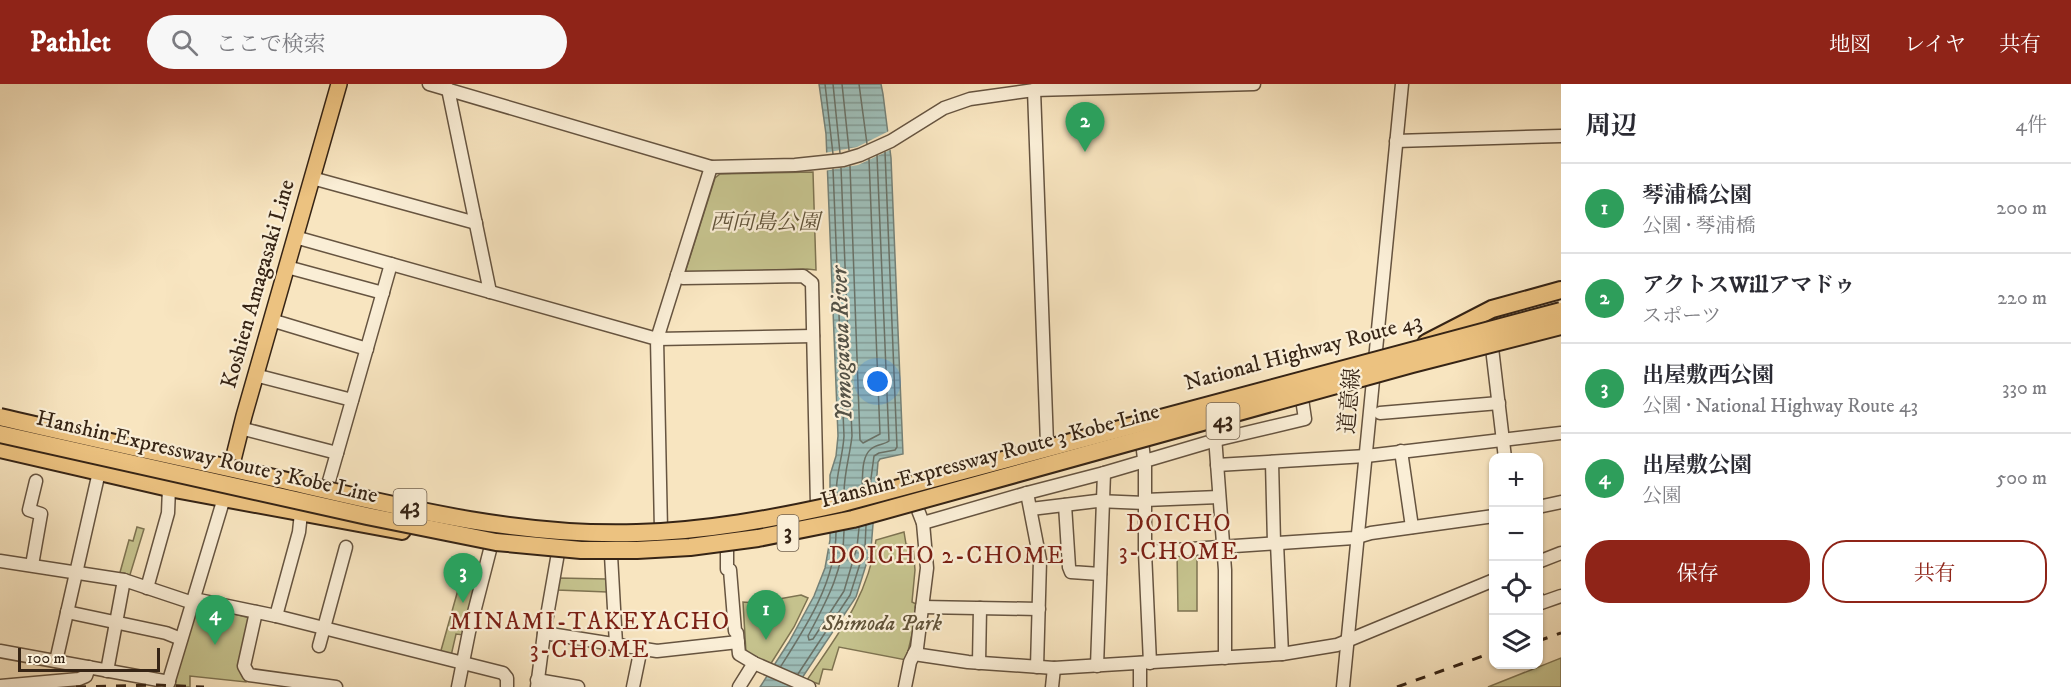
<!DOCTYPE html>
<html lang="ja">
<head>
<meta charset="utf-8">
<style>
	body { margin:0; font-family:"IM FELL DW Pica","Noto Serif JP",serif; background:#f7f7f7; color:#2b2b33 }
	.controls { position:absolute; right:18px; bottom:18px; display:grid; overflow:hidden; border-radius:12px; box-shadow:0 2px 4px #0004 }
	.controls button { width:54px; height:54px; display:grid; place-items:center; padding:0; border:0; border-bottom:2px solid #e1e1e2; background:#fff; color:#2b2b33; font:30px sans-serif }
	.scale { position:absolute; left:18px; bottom:15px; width:142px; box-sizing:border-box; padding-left:6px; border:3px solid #362415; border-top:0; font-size:16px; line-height:21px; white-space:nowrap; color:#362415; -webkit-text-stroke:4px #faeed6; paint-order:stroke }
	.you { position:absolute; left:878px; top:298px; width:21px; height:21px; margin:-15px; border:4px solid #fff; border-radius:50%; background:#1a73e8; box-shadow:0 0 0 9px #1a73e833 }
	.badge { display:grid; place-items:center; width:39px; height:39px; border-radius:50%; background:#8f2418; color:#fff; font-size:20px; font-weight:700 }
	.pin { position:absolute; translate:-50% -50px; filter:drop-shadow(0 2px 3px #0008) }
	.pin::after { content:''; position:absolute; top:32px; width:21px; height:18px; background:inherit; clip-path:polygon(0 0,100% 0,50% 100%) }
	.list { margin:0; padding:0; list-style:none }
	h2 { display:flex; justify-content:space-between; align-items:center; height:78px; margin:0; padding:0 24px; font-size:26px }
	h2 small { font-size:20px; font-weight:400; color:#7c7c81 }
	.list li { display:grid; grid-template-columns:39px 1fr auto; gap:18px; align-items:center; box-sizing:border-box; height:90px; padding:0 24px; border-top:2px solid #e1e1e2 }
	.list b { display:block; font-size:22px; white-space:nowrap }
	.list p { margin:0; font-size:20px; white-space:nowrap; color:#7c7c81 }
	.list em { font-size:20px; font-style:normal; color:#7c7c81 }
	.actions { display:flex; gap:12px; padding:18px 24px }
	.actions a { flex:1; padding:14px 0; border:2px solid #8f2418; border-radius:24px; text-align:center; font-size:21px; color:#8f2418 }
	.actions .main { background:#8f2418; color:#fff }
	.icon { flex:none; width:33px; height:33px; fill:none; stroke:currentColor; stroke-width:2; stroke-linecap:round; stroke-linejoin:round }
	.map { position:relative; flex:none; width:1561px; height:603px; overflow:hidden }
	header { display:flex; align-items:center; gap:36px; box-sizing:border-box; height:84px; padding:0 30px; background:#8f2418; color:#fff }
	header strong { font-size:28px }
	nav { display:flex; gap:33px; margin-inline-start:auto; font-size:21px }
	.search { width:420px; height:54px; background:#f7f7f7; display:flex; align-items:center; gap:15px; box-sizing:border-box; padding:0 21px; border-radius:33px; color:#7c7c81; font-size:22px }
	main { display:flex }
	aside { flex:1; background:#fff }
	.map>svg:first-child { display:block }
	.green { fill:#c5c28d; stroke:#7e7351; stroke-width:1.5 }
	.water { fill:url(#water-rules); stroke:#748077; stroke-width:1.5 }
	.pier { fill:#f8e5c0 }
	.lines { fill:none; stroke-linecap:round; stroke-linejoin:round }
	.shore { stroke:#6a7166; stroke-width:1.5 }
	.minor-casing { stroke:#665440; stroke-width:15 }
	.major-casing { stroke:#362415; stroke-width:18 }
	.highway-casing { stroke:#362415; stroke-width:20 }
	.minor { stroke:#faeed6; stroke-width:12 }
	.major { stroke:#ecc280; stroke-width:15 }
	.highway { stroke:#ecc280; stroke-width:16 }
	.rail { stroke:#362415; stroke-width:3; stroke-dasharray:10 10; stroke-linecap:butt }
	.highway-bridge-casing { stroke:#362415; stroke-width:20; stroke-linecap:butt }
	.highway-bridge { stroke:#ecc280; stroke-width:16 }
	.labels { text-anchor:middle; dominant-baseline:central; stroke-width:4.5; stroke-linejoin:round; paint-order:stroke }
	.shield { fill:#faeed6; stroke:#71614f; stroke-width:1.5 }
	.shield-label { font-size:21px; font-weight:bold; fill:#362415 }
	.park-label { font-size:22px; font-style:italic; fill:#615339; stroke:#faeed6 }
	.street-label { font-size:22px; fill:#362415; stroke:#faeed6 }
	.water-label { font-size:24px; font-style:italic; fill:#555246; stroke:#faeed6 }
	.neighbourhood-label { font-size:24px; letter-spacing:1.5px; fill:#7a1f14; stroke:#faeed6 }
</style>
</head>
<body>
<header>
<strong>Pathlet</strong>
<div class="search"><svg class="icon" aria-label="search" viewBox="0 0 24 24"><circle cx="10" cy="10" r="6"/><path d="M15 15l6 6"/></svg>ここで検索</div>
<nav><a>地図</a><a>レイヤ</a><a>共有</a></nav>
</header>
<main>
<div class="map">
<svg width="1561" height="603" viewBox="0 0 1561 603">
	<defs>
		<pattern id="water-rules" width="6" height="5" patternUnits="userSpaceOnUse" patternTransform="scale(1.5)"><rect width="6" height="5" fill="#9ebeb8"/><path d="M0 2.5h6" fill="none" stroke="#829a94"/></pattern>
	</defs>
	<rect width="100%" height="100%" fill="#f8e5c0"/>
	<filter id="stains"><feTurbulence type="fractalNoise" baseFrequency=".00333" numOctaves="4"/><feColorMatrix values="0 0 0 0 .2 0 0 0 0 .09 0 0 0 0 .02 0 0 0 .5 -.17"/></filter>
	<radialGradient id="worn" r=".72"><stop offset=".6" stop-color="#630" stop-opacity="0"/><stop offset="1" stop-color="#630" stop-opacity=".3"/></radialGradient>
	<g class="green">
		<path d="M813 88 816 186 807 185 685 189 715 94 720 90Z"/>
		<path d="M137 443 144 445 129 494 119 492 129 456 133 457Z"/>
		<path d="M904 448 906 460 913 462 915 486 912 518 916 520 913 546 906 576 839 563 832 586 823 585 819 600 807 596C838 550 868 513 876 456Z"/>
		<path d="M1197 467V527H1178L1177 469Z"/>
		<path d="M465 481 478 484 479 488 464 551 456 550 451 572 440 570Z"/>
		<path d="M559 494 606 495 607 508 557 506Z"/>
		<path d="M801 511 808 514 794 543 770 581 746 569 743 518 756 519Z"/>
		<path d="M202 522 250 534 245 590 246 598 190 592V603H173L193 532 197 524Z"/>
		<path d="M1561 574V603H1488Z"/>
	</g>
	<path class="water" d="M819 0H881L883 10 891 74 903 370 880 375 878 378 871 465 856 513 796 603H760L789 558 814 512 825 484 830 456V391L836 372 838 352 826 50Z"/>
	<path class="pier" d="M891 46 892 65 858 81 824 87V69L857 63Z"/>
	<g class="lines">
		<g class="shore">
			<path d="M825 0 833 70"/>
			<path d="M833 0 840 69"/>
			<path d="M842 0 849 66"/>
			<path d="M859 0 867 60"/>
			<path d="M850 82 860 356 863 359 880 350 869 75"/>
			<path d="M841 84 852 352C850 371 844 389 844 409"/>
			<path d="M833 85 844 352C843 372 836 390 836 411"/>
			<path d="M870 402 874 372 879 369 895 366 897 363 885 68"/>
			<path d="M862 404C863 392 861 373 871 365 876 360 884 361 889 357L877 71"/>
			<path d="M844 447C844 486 826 518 808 552L809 556 813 555 844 507 857 463 859 444"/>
			<path d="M781 582C806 543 836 497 836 448"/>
			<path d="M798 590 850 511 865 464 866 441"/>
		</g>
		<defs>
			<g id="minor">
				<path d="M429 0 711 83 795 81 843 76 860 71 891 57 944 24 970 15 1034 6 1254 0"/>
				<path d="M448 5 490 208"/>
				<path d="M1034 6 1047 360"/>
				<path d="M1396 57 1561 52"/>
				<path d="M711 83 657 255 813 252"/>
				<path d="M312 94 476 139"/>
				<path d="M295 153 657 255 661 446"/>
				<path d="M287 183 383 209"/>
				<path d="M677 191 683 194 803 192 812 199 817 421"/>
				<path d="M271 236 367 265"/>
				<path d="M1492 264 1505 374"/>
				<path d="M255 291 352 316"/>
				<path d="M1380 329 1499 319"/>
				<path d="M1214 339 1225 486V574"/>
				<path d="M240 344 337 369"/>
				<path d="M1142 358 1145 383V468L1150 579"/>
				<path d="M1401 367 1412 443"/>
				<path d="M1272 378 1274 459"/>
				<path d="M1217 381 1366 372 1561 349"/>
				<path d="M327 404 391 180"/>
				<path d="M1027 409 1040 476 1037 583"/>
				<path d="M1145 416 1219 413"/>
				<path d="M1065 421 1069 483 1071 488 1100 490"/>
				<path d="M1538 423 1561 418"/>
				<path d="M1031 425 1097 417 1145 419"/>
				<path d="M923 439 1027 409 1104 389 1216 356 1305 335 1302 315"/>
				<path d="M1277 459 1282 570"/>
				<path d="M727 464V485L730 486 735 547 737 549 739 570 754 579 809 603"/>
				<path d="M1145 468 1354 454 1371 449 1494 432"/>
				<path d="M558 469 544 549 657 567 738 558"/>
				<path d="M611 471 616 560"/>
				<path d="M0 477 124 496 193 519"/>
				<path d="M1538 478 1561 469"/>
				<path d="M32 481 41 430 29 426 36 397"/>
				<path d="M147 504 168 429 169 404"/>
				<path d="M1538 514 1541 519 1561 512"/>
				<path d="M194 515 276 532 503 589 507 594V603"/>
				<path d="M922 523 1039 525"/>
				<path d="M67 528 166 549 181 555"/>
				<path d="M256 528 244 582 249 591 336 603"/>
				<path d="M276 532 299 448 301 429"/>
				<path d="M319 562 346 463"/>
				<path d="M0 567 169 598"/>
				<path d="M914 570 968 578 1054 584 1282 570 1337 561 1494 496"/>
				<path d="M56 577 99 388"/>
				<path d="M979 579 980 524"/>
				<path d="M1097 582 1104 389"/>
				<path d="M107 587 124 496"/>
				<path d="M537 596 578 603"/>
				<path d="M0 602 79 595 86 592 89 583"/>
				<path d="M167 603 224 414"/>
				<path d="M458 603 469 548 491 462"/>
				<path d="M537 603 544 549"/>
				<path d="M633 603 641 564"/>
				<path d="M739 603 754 579"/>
				<path d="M905 603 910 578 917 564 927 484 923 439 916 421"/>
				<path d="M1052 603 1054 584"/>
				<path d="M1140 603V579"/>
				<path d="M1343 603 1402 0"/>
			</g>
			<path id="major" d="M228 396 244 332 339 0"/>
			<g id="highway">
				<path d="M1426 259 1492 225 1561 206"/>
				<path d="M0 365 169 404 402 447"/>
			</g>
		</defs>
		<use href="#minor" class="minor-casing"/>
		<use href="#major" class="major-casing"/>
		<use href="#highway" class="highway-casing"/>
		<use href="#minor" class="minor"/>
		<use href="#major" class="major"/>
		<use href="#highway" class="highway"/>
		<g class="rail">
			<path d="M1538 557 1561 549"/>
			<path d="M76 603 157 601 204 603"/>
			<path d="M1397 603 1494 568"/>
		</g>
		<defs>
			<g id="highway-bridge">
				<path d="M0 333C94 355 189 375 283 396 399 423 518 453 637 449 706 447 772 435 839 420L1561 227"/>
				<path d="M0 350 367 432 496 458 581 466H637L690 463 758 454 853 435 1412 280 1561 242"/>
			</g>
		</defs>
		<use href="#highway-bridge" class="highway-bridge-casing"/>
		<use href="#highway-bridge" class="highway-bridge"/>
	</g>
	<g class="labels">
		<g class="shield">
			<rect x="1206.5" y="319" width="33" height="36" rx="4.5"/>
			<rect x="393.5" y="405" width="33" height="36" rx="4.5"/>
			<rect x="777.5" y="431" width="21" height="36" rx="4.5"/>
		</g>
		<g class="shield-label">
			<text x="1223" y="337">43</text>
			<text x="410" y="423">43</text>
			<text x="788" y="449">3</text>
		</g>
		<g class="park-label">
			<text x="765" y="138">西向島公園</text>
			<text x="882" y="539">Shimoda Park</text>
		</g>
		<g class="street-label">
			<text transform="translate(258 200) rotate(-74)">Koshien Amagasaki Line</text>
			<text transform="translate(1303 268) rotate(-15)">National Highway Route 43</text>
			<text transform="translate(1350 317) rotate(-85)">道意線</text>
			<text transform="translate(990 372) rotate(-15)">Hanshin Expressway Route 3 Kobe Line</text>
			<text transform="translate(207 373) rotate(13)">Hanshin Expressway Route 3 Kobe Line</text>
		</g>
		<g class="water-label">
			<text transform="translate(842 260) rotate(-92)">Yomogawa River</text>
		</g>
		<g class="neighbourhood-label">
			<text x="1179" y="440">DOICHO<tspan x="1179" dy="28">3-CHOME</tspan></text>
			<text x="947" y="472">DOICHO 2-CHOME</text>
			<text x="590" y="538">MINAMI-TAKEYACHO<tspan x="590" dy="28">3-CHOME</tspan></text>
		</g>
	</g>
	<rect width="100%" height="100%" filter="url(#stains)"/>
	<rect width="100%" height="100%" fill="url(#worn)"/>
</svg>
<div class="controls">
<button>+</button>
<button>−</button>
<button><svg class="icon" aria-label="locate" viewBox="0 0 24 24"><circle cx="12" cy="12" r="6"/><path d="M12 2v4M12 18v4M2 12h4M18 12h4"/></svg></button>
<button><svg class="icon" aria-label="layers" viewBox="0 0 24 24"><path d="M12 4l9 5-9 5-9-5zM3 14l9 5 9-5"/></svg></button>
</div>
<div class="scale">100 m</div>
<div class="you"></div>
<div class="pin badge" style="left:766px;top:556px;background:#2e9e5b">1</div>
<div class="pin badge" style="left:1085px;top:68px;background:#2e9e5b">2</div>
<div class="pin badge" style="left:463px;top:519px;background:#2e9e5b">3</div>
<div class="pin badge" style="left:215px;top:561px;background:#2e9e5b">4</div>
</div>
<aside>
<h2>周辺<small>4件</small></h2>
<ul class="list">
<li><span class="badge" style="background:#2e9e5b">1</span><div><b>琴浦橋公園</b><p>公園 · 琴浦橋</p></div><em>200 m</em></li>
<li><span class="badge" style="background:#2e9e5b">2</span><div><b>アクトスWillアマドゥ</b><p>スポーツ</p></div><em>220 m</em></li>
<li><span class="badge" style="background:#2e9e5b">3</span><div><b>出屋敷西公園</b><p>公園 · National Highway Route 43</p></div><em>330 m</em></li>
<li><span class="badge" style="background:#2e9e5b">4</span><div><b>出屋敷公園</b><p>公園</p></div><em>500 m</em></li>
</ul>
<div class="actions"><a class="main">保存</a><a>共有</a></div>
</aside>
</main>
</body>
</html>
